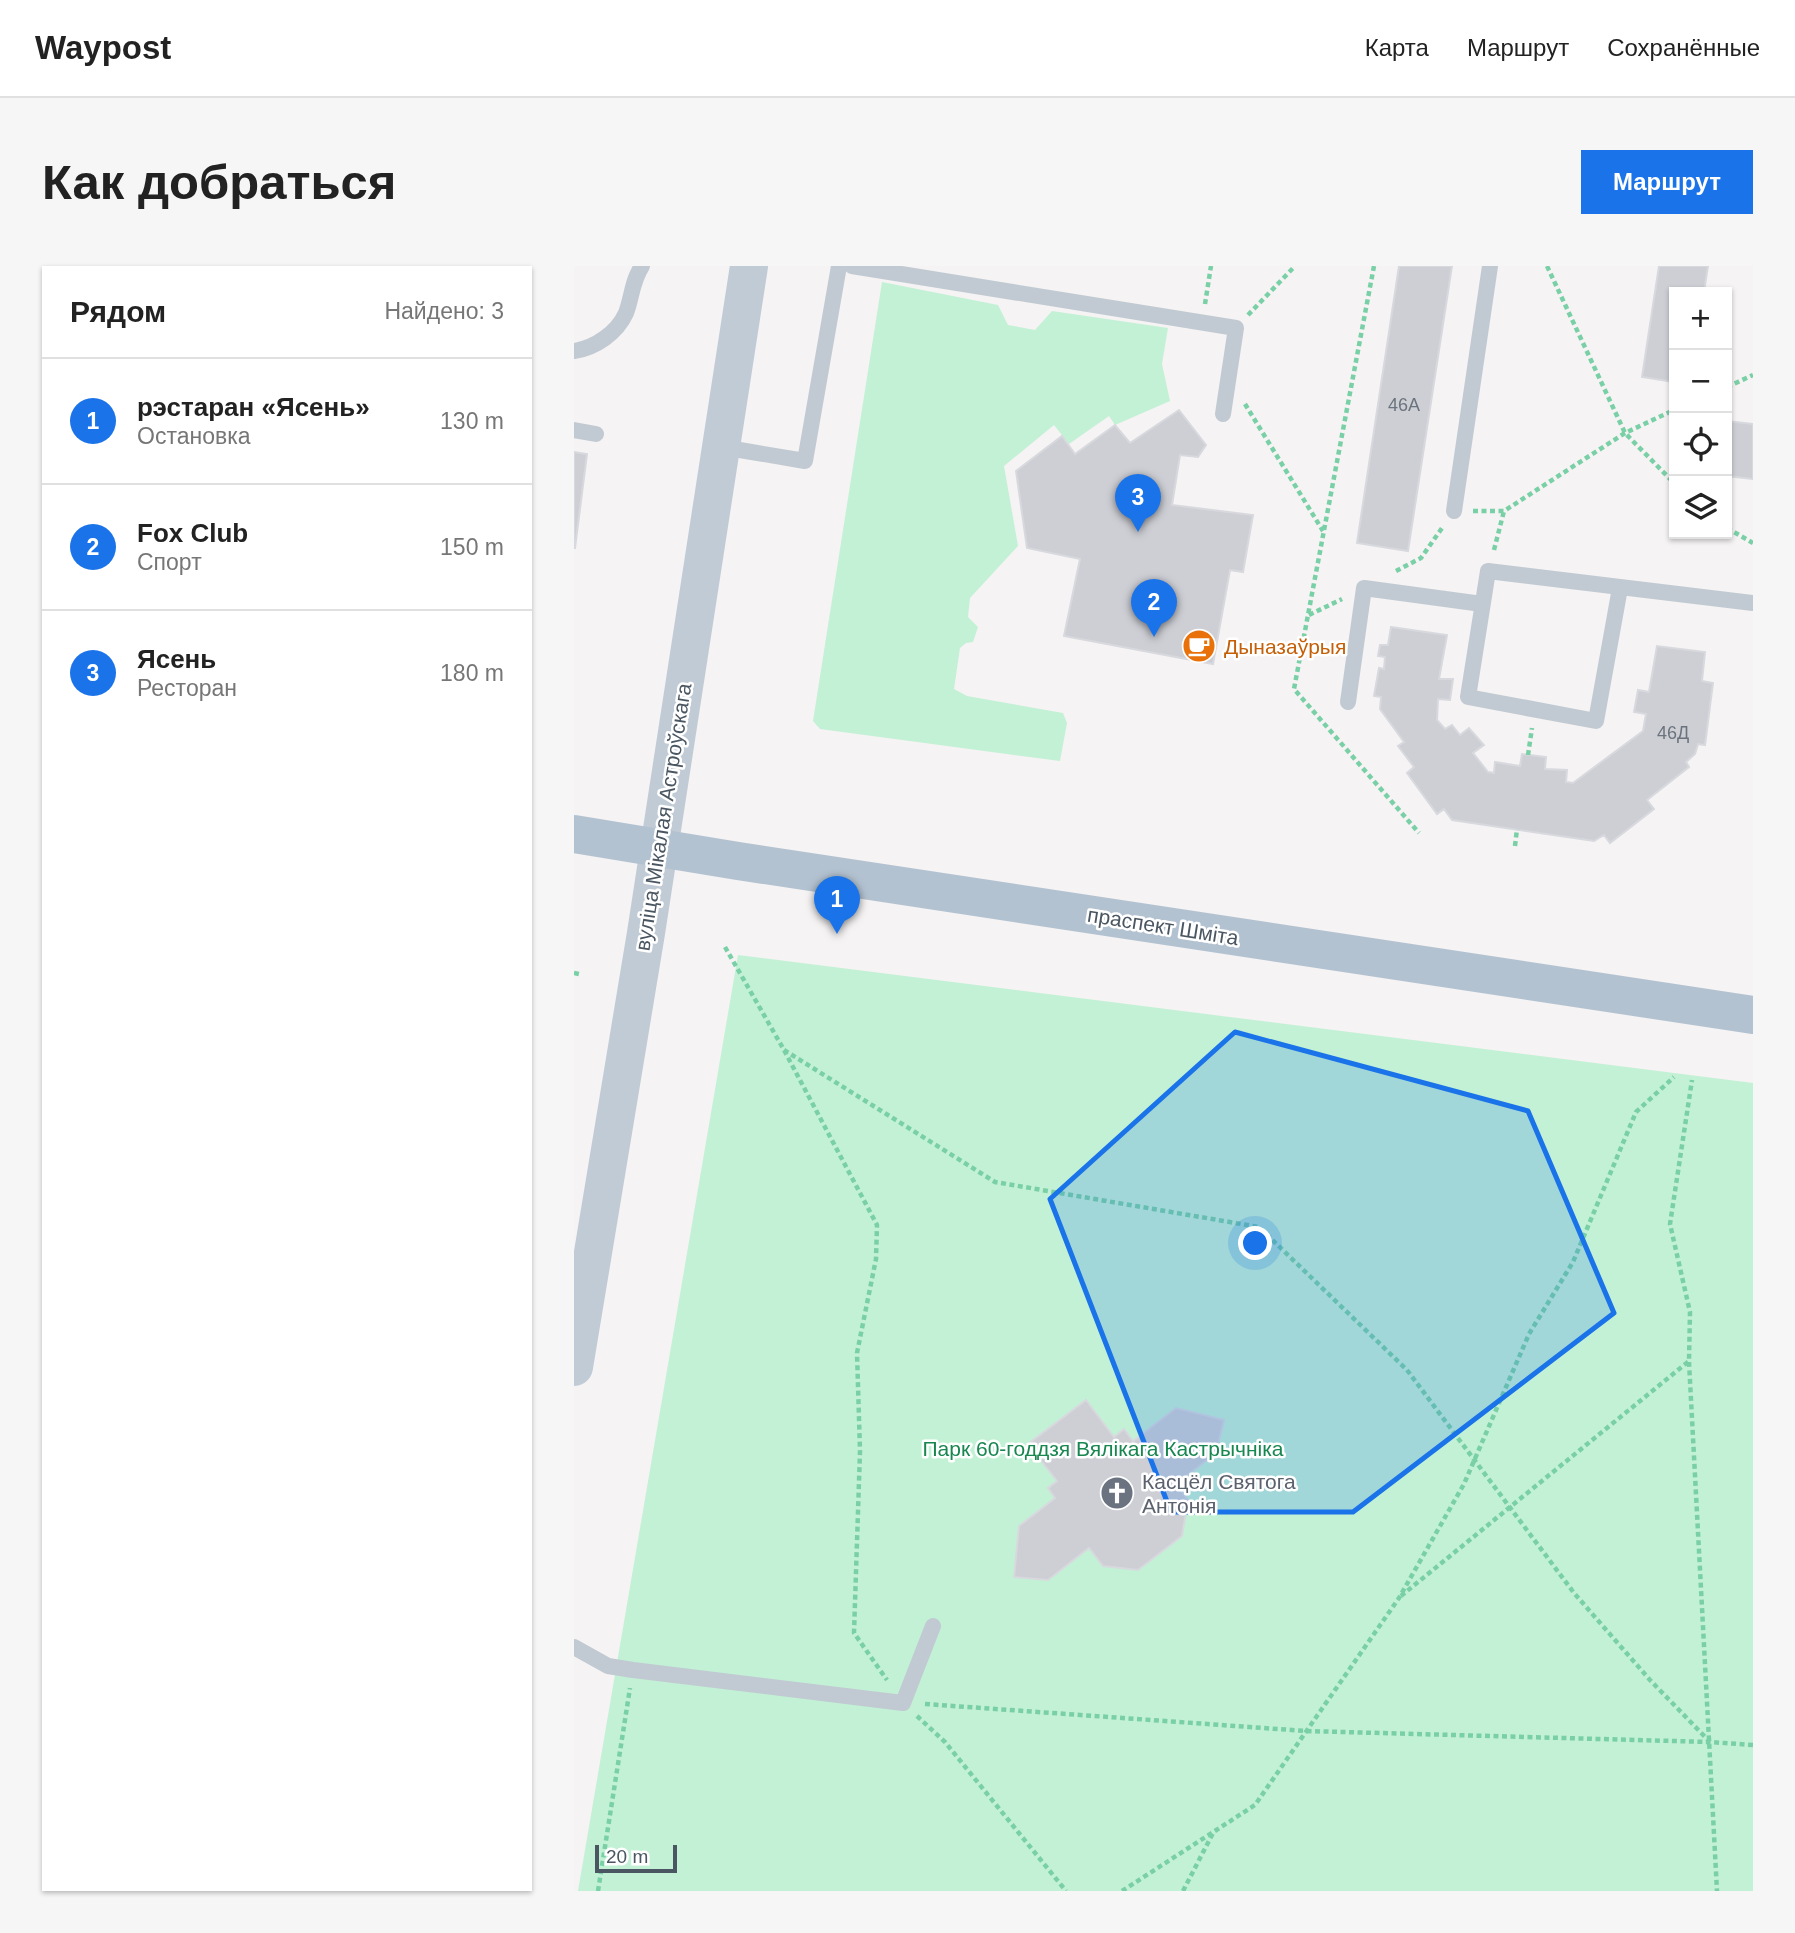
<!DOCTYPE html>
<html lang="ru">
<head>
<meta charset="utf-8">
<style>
	body { margin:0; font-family:Arial,sans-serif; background:#f6f6f6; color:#222 }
	.controls { position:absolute; right:21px; top:21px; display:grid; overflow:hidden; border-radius:0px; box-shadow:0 2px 5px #0004 }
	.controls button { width:63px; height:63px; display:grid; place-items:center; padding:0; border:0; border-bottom:2px solid #e0e0e0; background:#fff; color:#222; font:35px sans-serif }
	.scale { position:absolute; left:21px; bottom:18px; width:82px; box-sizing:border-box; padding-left:7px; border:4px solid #4a5661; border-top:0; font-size:19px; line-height:24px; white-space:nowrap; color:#4a5661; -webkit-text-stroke:5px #fff; paint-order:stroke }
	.you { position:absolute; left:682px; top:978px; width:24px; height:24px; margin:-18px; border:5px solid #fff; border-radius:50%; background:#1a73e8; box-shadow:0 0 0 10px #1a73e833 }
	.badge { display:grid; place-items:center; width:46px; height:46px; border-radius:50%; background:#1a73e8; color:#fff; font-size:23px; font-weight:700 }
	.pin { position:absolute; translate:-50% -58px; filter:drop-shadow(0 2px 4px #0008) }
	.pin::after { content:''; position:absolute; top:37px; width:24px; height:21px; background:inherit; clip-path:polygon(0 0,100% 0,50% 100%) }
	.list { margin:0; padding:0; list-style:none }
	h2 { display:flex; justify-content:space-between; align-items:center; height:91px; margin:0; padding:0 28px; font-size:30px }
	h2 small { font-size:23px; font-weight:400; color:#767676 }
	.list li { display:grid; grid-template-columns:46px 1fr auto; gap:21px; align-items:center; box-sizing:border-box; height:126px; padding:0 28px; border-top:2px solid #e0e0e0 }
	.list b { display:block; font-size:26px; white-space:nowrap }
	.list p { margin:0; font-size:23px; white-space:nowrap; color:#767676 }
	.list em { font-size:23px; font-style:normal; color:#767676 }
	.icon { flex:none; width:38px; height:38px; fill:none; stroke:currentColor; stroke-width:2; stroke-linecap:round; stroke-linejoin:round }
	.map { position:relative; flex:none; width:1179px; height:1625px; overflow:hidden; border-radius:0px }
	header { display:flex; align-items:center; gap:42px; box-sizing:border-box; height:98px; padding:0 35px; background:#fff; border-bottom:2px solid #e0e0e0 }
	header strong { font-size:33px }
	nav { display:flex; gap:38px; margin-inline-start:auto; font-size:24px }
	.intro { display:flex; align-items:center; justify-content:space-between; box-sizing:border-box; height:168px; padding:0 42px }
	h1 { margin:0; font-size:49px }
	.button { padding:18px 32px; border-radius:0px; background:#1a73e8; color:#fff; font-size:24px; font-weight:700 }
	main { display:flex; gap:42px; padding:0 42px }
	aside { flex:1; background:#fff; border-radius:0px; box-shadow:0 2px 5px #0004 }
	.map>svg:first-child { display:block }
	.green { fill:#c3f1d5 }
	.building { fill:#cdcfd5; stroke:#d7d9de; stroke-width:2 }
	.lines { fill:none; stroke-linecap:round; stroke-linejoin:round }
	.path { stroke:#7ad0a6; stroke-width:4.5; stroke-dasharray:5 3.5; stroke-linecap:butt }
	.service { stroke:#c1cad2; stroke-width:16 }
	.secondary { stroke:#c1cbd6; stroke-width:38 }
	.primary { stroke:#b3c2d1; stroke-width:38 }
	.marked { fill:#1a73e8; fill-opacity:0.2; stroke:#1a73e8; stroke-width:5; stroke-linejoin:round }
	.labels { text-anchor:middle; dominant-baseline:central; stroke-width:5; stroke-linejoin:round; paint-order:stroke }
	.number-label { font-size:18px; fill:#6b747e }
	.food-label { font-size:21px; fill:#c56008; stroke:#fff; text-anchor:start }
	.street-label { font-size:21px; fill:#4a5661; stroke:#fff }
	.park-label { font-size:21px; fill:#17864f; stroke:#fff }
	.worship-label { font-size:21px; fill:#5b616d; stroke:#fff; text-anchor:start }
</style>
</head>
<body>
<header>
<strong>Waypost</strong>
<nav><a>Карта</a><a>Маршрут</a><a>Сохранённые</a></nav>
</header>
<div class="intro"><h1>Как добраться</h1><a class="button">Маршрут</a></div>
<main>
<aside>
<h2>Рядом<small>Найдено: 3</small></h2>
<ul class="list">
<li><span class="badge">1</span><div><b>рэстаран «Ясень»</b><p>Остановка</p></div><em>130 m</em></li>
<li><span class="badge">2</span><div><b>Fox Club</b><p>Спорт</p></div><em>150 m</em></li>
<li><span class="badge">3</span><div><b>Ясень</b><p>Ресторан</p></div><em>180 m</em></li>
</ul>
</aside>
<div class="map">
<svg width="1179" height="1625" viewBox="0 0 1179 1625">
	<rect width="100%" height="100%" fill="#f5f3f3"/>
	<g class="green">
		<path d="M308 16 424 39 434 59 461 64 478 45 594 62 588 98 596 135 541 159 535 150 495 178 480 159 430 200 444 280 396 332 394 351 404 361 399 376 392 377 386 382 380 423 393 430 489 447 493 457 486 495 246 463 239 455Z"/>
		<path d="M164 689 1179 817V1625H4Z"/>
	</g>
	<g class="building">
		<path d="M825 0H878L834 285 783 277Z"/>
		<path d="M1085 0H1134L1130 26H1100V116L1068 111Z"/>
		<path d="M605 144 632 179 624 191 606 189 598 239 679 249 669 306 656 304 639 398 490 370 506 293 453 282 442 205 488 170 501 188 541 159 556 177Z"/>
		<path d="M1153 155 1179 158V213L1153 210Z"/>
		<path d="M0 186 13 188 1 282H0Z"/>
		<path d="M817 361 873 369 865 413H879L876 434 864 433 863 454 871 463 878 459 886 469 895 462 910 479 899 487 914 506 920 507 921 496 946 500 948 488 972 491 971 503 993 504 992 516 999 517 1069 465 1072 448 1060 446 1064 424 1075 426 1083 380 1131 386 1128 415 1139 417 1131 479 1124 478 1121 488 1112 496 1115 501 1073 534 1080 543 1036 577 1030 569 1020 575 878 554 870 543 863 548 833 507 840 501 824 480 830 476 806 443 807 431 800 430 805 402 810 403 811 391 804 390 806 379H814Z"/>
		<path d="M512 1134 540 1171 550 1163 559 1175 602 1142 650 1154 642 1187 602 1218 614 1234 608 1270 564 1304 529 1300 515 1282 474 1314 440 1311 445 1260 481 1232 474 1222 483 1215 454 1178Z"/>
	</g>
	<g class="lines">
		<g class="path">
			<path d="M800 0 720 423 845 567"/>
			<path d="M973 0 1051 167 1100 217"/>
			<path d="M631 38 637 0"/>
			<path d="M674 49 721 0"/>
			<path d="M1153 121 1179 109"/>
			<path d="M671 138 749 265"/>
			<path d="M899 245H930L1051 167 1100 144"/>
			<path d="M1153 262 1179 277"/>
			<path d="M920 284 930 245"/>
			<path d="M822 305 847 292 868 262"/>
			<path d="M735 349 768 333"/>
			<path d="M954 489 958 462"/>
			<path d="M941 580 943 563"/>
			<path d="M151 681 210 784 303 959 302 993 283 1087 286 1185 280 1367 313 1414"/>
			<path d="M0 707 5 708"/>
			<path d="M210 784 421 916 685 961 833 1104 1000 1327 1076 1414 1136 1476 1179 1479"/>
			<path d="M1115 1096 1143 1625"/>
			<path d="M827 1330 1115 1095 1116 1046 1096 958 1118 814"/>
			<path d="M351 1438 732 1465 1136 1476"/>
			<path d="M343 1450 371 1476 492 1625"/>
			<path d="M24 1625 56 1422"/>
			<path d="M548 1625 681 1539 825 1332 890 1218 955 1068 999 996 1062 846 1100 811"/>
			<path d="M609 1625 639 1567"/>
		</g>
		<g class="service">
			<path d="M278 0 662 62 649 148"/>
			<path d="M0 85C21 82 43 67 52 47 58 31 58 15 68 0"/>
			<path d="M0 164 22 168"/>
			<path d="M148 181 231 195 265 0"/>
			<path d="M880 245 916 0"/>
			<path d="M1046 322 1022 455 894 431 914 305 1179 337"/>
			<path d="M774 436 790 322 908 338"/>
			<path d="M0 1381 34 1400 59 1404 329 1437 359 1360"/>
		</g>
		<path class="secondary" d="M0 1101 72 667 175 0"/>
		<path class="primary" d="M0 568 164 595 1179 749"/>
	</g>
	<path class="marked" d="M661 766 954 845 1040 1047 779 1246H597L476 933Z"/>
	<defs>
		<symbol id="cafe-disc" viewBox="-11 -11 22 22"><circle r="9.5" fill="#e8710a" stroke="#fff"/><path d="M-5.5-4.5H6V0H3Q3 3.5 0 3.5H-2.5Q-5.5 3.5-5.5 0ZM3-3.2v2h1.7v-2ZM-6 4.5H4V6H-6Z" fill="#fff"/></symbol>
		<symbol id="church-disc" viewBox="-11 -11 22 22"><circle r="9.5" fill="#6b7280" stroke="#fff"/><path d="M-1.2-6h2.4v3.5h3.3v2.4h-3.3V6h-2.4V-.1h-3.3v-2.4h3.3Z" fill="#fff"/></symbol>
	</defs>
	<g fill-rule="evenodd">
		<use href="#cafe-disc" x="606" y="361" width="38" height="38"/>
		<use href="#church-disc" x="524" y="1208" width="38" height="38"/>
	</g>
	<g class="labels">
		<g class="number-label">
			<text x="830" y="139">46А</text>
			<text x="1099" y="467">46Д</text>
		</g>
		<g class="food-label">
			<text x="650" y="380">Дыназаўрыя</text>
		</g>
		<g class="street-label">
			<text transform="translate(89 551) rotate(-81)">вуліца Мікалая Астроўскага</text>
			<text transform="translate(589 660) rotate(9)">праспект Шміта</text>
		</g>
		<g class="park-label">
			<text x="529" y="1182">Парк 60-годдзя Вялікага Кастрычніка</text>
		</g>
		<g class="worship-label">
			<text x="568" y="1215">Касцёл Святога<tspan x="568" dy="24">Антонія</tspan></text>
		</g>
	</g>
</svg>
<div class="controls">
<button>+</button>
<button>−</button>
<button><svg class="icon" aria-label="locate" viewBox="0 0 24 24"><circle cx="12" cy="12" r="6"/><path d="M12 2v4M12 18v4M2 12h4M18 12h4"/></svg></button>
<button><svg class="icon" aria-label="layers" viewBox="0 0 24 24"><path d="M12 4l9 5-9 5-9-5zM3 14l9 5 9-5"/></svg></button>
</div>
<div class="scale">20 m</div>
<div class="you"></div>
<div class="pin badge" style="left:263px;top:668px">1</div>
<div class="pin badge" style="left:580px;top:371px">2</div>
<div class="pin badge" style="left:564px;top:266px">3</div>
</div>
</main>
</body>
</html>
